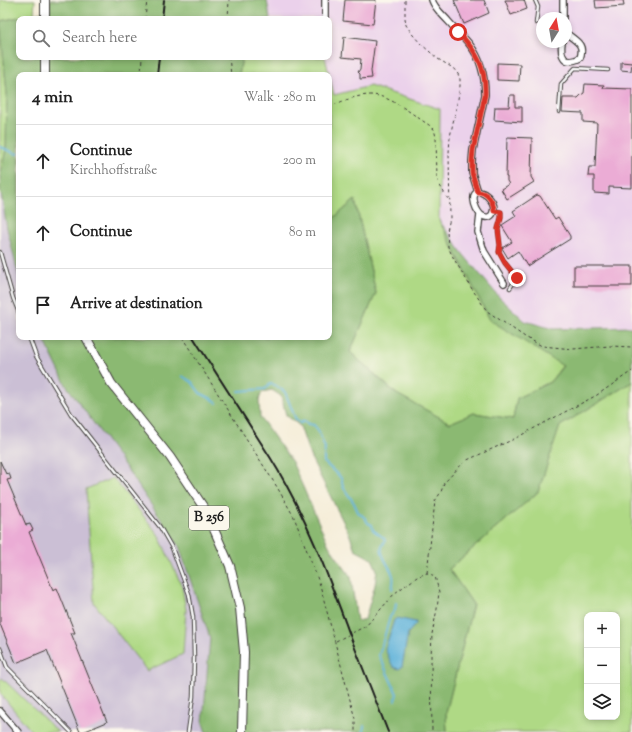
<!DOCTYPE html>
<html lang="en">
<head>
<meta charset="utf-8">
<style>
	body { margin:0; font-family:"Sorts Mill Goudy",serif; background:#f2f2f2; color:#222 }
	.controls { position:absolute; right:12px; bottom:12px; display:grid; overflow:hidden; border-radius:8px; box-shadow:0 2px 6px #0003 }
	.controls button { width:36px; height:36px; display:grid; place-items:center; padding:0; border:0; border-bottom:1px solid #e0e0e0; background:#fff; color:#222; font:20px sans-serif }
	.compass { position:absolute; left:536px; top:12px; width:36px; height:36px; border-radius:50%; background:#fff; box-shadow:0 2px 6px #0003; rotate:11deg }
	.stop { position:absolute; width:12px; height:12px; margin:-9px; border:3px solid #d93025; border-radius:50%; background:#fff }
	.stop.end { background:#d93025; border-color:#fff; box-shadow:0 1px 4px #0008 }
	.list { margin:0; padding:0; list-style:none }
	h2 { display:flex; justify-content:space-between; align-items:center; height:52px; margin:0; padding:0 16px; font-size:17px }
	h2 small { font-size:13px; font-weight:400; color:#767676 }
	.list li { display:grid; grid-template-columns:26px 1fr auto; gap:12px; align-items:center; box-sizing:border-box; height:72px; padding:0 16px; border-top:1px solid #e0e0e0 }
	.list b { display:block; font-size:15px; white-space:nowrap }
	.list p { margin:0; font-size:13px; white-space:nowrap; color:#767676 }
	.list em { font-size:13px; font-style:normal; color:#767676 }
	.icon { flex:none; width:22px; height:22px; fill:none; stroke:currentColor; stroke-width:2; stroke-linecap:round; stroke-linejoin:round }
	.map { position:relative; flex:none; width:632px; height:732px; overflow:hidden }
	.search { position:absolute; background:#fff; box-shadow:0 2px 6px #0003; left:16px; top:16px; width:316px; height:44px; display:flex; align-items:center; gap:10px; box-sizing:border-box; padding:0 14px; border-radius:8px; color:#767676; font-size:15px }
	.panel { position:absolute; background:#fff; box-shadow:0 2px 6px #0003; left:16px; top:72px; width:316px; height:268px; border-radius:8px }
	.map>svg:first-child { display:block }
	.built { fill:#ebd1eb; fill-rule:evenodd }
	.industrial { fill:#cbbfd5 }
	.green { fill:#afd985; stroke:#667a50; fill-rule:evenodd }
	.forest { fill:#8bb972; stroke:#546a47; fill-rule:evenodd }
	.water { fill:#5eb2da; stroke:#3d677b }
	.lines { fill:none; stroke-linecap:round; stroke-linejoin:round }
	.stream { stroke:#5eb2da; stroke-width:2 }
	.building { fill:#ebacd5 }
	.lane-casing { stroke:#3d3b38; stroke-width:4.5 }
	.street-casing { stroke:#3d3b38; stroke-width:8 }
	.primary-casing { stroke:#3d3b38; stroke-width:10 }
	.path { stroke:#3d3b38; stroke-width:1; stroke-dasharray:3 3; stroke-linecap:butt }
	.lane { stroke:#fff; stroke-width:2.5 }
	.street { stroke:#fff; stroke-width:5.5 }
	.primary { stroke:#fff; stroke-width:8 }
	.rail { stroke:#1c1c1c; stroke-width:2 }
	.route { stroke:#d93025; stroke-width:5 }
	.labels { text-anchor:middle; dominant-baseline:central; stroke-width:3; stroke-linejoin:round; paint-order:stroke }
	.shield { fill:#fbf7ec; stroke:#5f5e5a; stroke-width:1 }
	.shield-label { font-size:14px; font-weight:bold; fill:#1c1c1c }
</style>
</head>
<body>
<div class="map">
<svg width="632" height="732" viewBox="0 0 632 732">
	<rect width="100%" height="100%" fill="#fbf7ec"/>
	<filter id="ink" filterUnits="userSpaceOnUse"><feTurbulence type="fractalNoise" baseFrequency=".025" numOctaves="2"/><feDisplacementMap in="SourceGraphic" scale="8" xChannelSelector="R" yChannelSelector="G"/><feConvolveMatrix kernelMatrix="1 2 1 2 8 2 1 2 1" color-interpolation-filters="sRGB"/></filter>
	<filter id="wash" filterUnits="userSpaceOnUse"><feTurbulence type="fractalNoise" baseFrequency=".012" numOctaves="4" result="noise"/><feDisplacementMap in="SourceGraphic" scale="16" xChannelSelector="R" yChannelSelector="G"/><feGaussianBlur stdDeviation="0.9" result="paint"/><feColorMatrix in="noise" values="0 0 0 0 0 0 0 0 0 0 0 0 0 0 0 0 0 1.4 0 .05"/><feComposite in="paint" operator="in"/></filter>
	<g filter="url(#wash)">
		<rect width="100%" height="100%" fill="#f5edd8"/>
		<path class="built" d="M267 0H632V327L553 329 525 321 499 297 463 254 439 220V109L370 86 334 95 325 57H329V19H270ZM542 18H566V42H542Z"/>
		<path class="industrial" d="M0 188 7 228 19 277V337H43L66 385 127 469 179 546 210 638 203 723 206 732H0Z"/>
		<g class="green">
			<path d="M0 0H35L34 14 0 21Z"/>
			<path d="M0 22 7 94 6 149 0 177Z"/>
			<path d="M242 57H325L334 95 370 86 440 109 439 220 490 320 563 365 550 382 517 398 513 419 474 413 450 423 398 395 350 352 376 293 355 200 329 222V75H239Z"/>
			<path d="M632 382V654L631 655 632 656V732H447L446 713 473 604 449 569 538 492 560 426ZM587 615H617V717H587Z"/>
			<path d="M113 478 158 534 182 586 186 610 183 654 147 671 94 603 86 489Z"/>
			<path d="M2 678 58 732H32L0 693V680Z"/>
		</g>
		<g class="forest">
			<path d="M50 0H267L270 19H19V57H242L239 75H19V277L7 228 0 188V177L6 149 7 94 0 21 50 11Z"/>
			<path d="M355 200 376 293 350 352 395 393 450 423 474 413 513 419 517 398 550 382 563 366 490 320 439 220 463 254 499 297 525 321 553 329 632 327V382L560 426 538 492 449 569 473 604 446 713 447 732H206L203 723 210 638 179 546 127 469 66 385 43 337H329V222ZM272 390 281 396 286 415 300 426 310 456 349 533 355 550 372 559 377 570 375 585 365 619 357 621 351 577 329 546 292 462 260 417 259 400 262 392Z"/>
		</g>
		<path class="water" d="M397 618 416 622V624L408 633 402 667 399 669 393 667 385 649 394 620Z"/>
		<g class="lines">
			<g class="stream">
				<path d="M0 147 17 154 19 153"/>
				<path d="M182 376 192 382 200 393 212 399 217 403"/>
				<path d="M239 391 265 389 270 384 275 385 285 392 296 420 300 423 305 421 308 424 314 425 318 430 325 448 324 457V462L341 478 343 487 354 503 358 512 365 518 368 523 372 525 373 530 384 538 385 541C375 553 390 564 393 576 394 580 393 585 392 589"/>
				<path d="M395 700 397 694 379 655 390 617 395 610 396 603"/>
				<path d="M363 732 364 726"/>
			</g>
		</g>
		<g id="blocks">
			<g class="building">
				<path d="M345 0H376L373 24 343 21Z"/>
				<path d="M454 0H484L489 13 464 24Z"/>
				<path d="M505 0H524L527 9 511 15Z"/>
				<path d="M595 0H623L624 6 596 8Z"/>
				<path d="M344 37 375 41 371 71 372 78 360 79V74L358 72 360 69 361 59 342 57Z"/>
				<path d="M621 62 632 63 631 71 621 70Z"/>
				<path d="M497 63 520 64 519 81 497 80Z"/>
				<path d="M585 84 604 85 603 88 632 89V188L609 187V194L594 193V176H588L589 167H595L597 123 583 122V113L562 112 563 98H578L581 95 584 93Z"/>
				<path d="M510 95H515V107H522V122L494 120 495 107H509Z"/>
				<path d="M507 137 532 138 531 177 534 182 507 199 501 189 509 184 507 181V177H506Z"/>
				<path d="M537 195 540 196 555 219 558 217 570 236V239L527 266 518 251 508 258 502 248 512 242 502 226V225L516 216 513 211Z"/>
				<rect x="574" y="266" width="58" height="20"/>
				<path d="M0 461 6 474 9 473 11 479 7 480 26 525 30 524 33 530 29 532 53 590 57 588 75 633H71L107 722 83 732H80L47 650 16 663 0 624Z"/>
			</g>
		</g>
	</g>
	<g filter="url(#ink)">
		<use href="#blocks" fill-opacity="0" stroke="#3d3b38" stroke-width="1"/>
		<g class="lines">
			<defs>
				<g id="lane">
					<path d="M535 0 538 7 536 23"/>
					<path d="M559 112 561 84 575 68 608 70"/>
					<path d="M494 211 501 212V218L498 229 500 245 499 252 505 263 517 278 510 288"/>
					<path d="M0 252 13 298 19 313"/>
					<path d="M29 337 36 356 71 414 160 527 172 548 189 594 193 617 194 658 193 697 188 732"/>
					<path d="M0 648 7 667 71 732"/>
				</g>
				<g id="street">
					<path d="M325 0V19"/>
					<path d="M432 0C435 9 443 15 449 22 456 30 464 37 470 45 481 59 485 78 485 95L473 150 472 161V173L478 192"/>
					<path d="M563 0V18"/>
					<path d="M562 42C560 56 564 66 580 58 585 44 576 41 566 33"/>
					<path d="M478 192C486 192 497 204 493 212 493 215 491 216 489 217 478 220 471 199 475 194 476 193 477 193 478 192Z"/>
					<path d="M480 215 478 232 484 251 504 283"/>
					<path d="M0 711 18 732"/>
				</g>
				<g id="primary">
					<path d="M45 19V0"/>
					<path d="M45 57V75"/>
					<path d="M86 337 111 383 170 457 206 511 230 566 240 608 244 652 242 732"/>
				</g>
			</defs>
			<use href="#lane" class="lane-casing"/>
			<use href="#street" class="street-casing"/>
			<use href="#primary" class="primary-casing"/>
			<g class="path">
				<path d="M405 0V18L406 25 413 35 421 44 438 59 453 68 458 74 460 79V86L458 99 450 137 449 153 450 218 447 231 448 247 454 259 472 289 487 311 525 337 542 346 573 349 610 346 632 347"/>
				<path d="M145 19 147 0"/>
				<path d="M228 19 229 0"/>
				<path d="M229 57 231 75"/>
				<path d="M141 75 142 57"/>
				<path d="M329 107C342 101 357 95 371 95 390 95 413 115 429 125L434 129 436 137 437 178 439 184 449 201"/>
				<path d="M182 337 277 487 294 517 320 585 355 719V732"/>
				<path d="M427 573 435 501 441 492 444 483 465 461 512 440 597 395 632 371"/>
				<path d="M336 641 366 626 395 593 417 577 427 573 435 576 439 592 437 609 432 634 431 657 432 732"/>
			</g>
			<use href="#lane" class="lane"/>
			<use href="#street" class="street"/>
			<use href="#primary" class="primary"/>
			<g class="rail">
				<path d="M162 19 164 0"/>
				<path d="M157 75 159 57"/>
				<path d="M193 337 270 457C305 513 328 575 351 638 363 669 376 701 388 732"/>
			</g>
		</g>
	</g>
	<g class="lines" filter="url(#ink)">
		<path class="route" d="M458 32C477 52 486 67 485 95L473 150 472 161V173L478 192C487 192 494 202 494 211L501 212V218L498 229 500 245 499 252 505 263 517 278"/>
	</g>
	<g class="labels">
		<rect class="shield" x="189" y="506" width="40" height="24" rx="3"/>
		<g class="shield-label">
			<text x="209" y="518">B 256</text>
		</g>
	</g>
</svg>
<div class="controls">
<button>+</button>
<button>−</button>
<button><svg class="icon" aria-label="layers" viewBox="0 0 24 24"><path d="M12 4l9 5-9 5-9-5zM3 14l9 5 9-5"/></svg></button>
</div>
<svg class="compass" viewBox="-18 -18 36 36"><path d="M0-13l5 13h-10z" fill="#e53935"/><path d="M0 13l5-13h-10z" fill="#767676"/></svg>
<div class="stop" style="left:458px;top:32px"></div>
<div class="stop end" style="left:517px;top:278px"></div>
<div class="search"><svg class="icon" aria-label="search" viewBox="0 0 24 24"><circle cx="10" cy="10" r="6"/><path d="M15 15l6 6"/></svg>Search here</div>
<section class="panel">
<h2>4 min<small>Walk · 280 m</small></h2>
<ul class="list">
<li><svg class="icon" aria-label="ahead" viewBox="0 0 24 24"><path d="M12 20V5M6 11l6-6 6 6"/></svg><div><b>Continue</b><p>Kirchhoffstraße</p></div><em>200 m</em></li>
<li><svg class="icon" aria-label="ahead" viewBox="0 0 24 24"><path d="M12 20V5M6 11l6-6 6 6"/></svg><div><b>Continue</b></div><em>80 m</em></li>
<li><svg class="icon" aria-label="arrive" viewBox="0 0 24 24"><path d="M6 21V4h12l-3 4 3 4H6"/></svg><div><b>Arrive at destination</b></div></li>
</ul>
</section>
</div>
</body>
</html>
